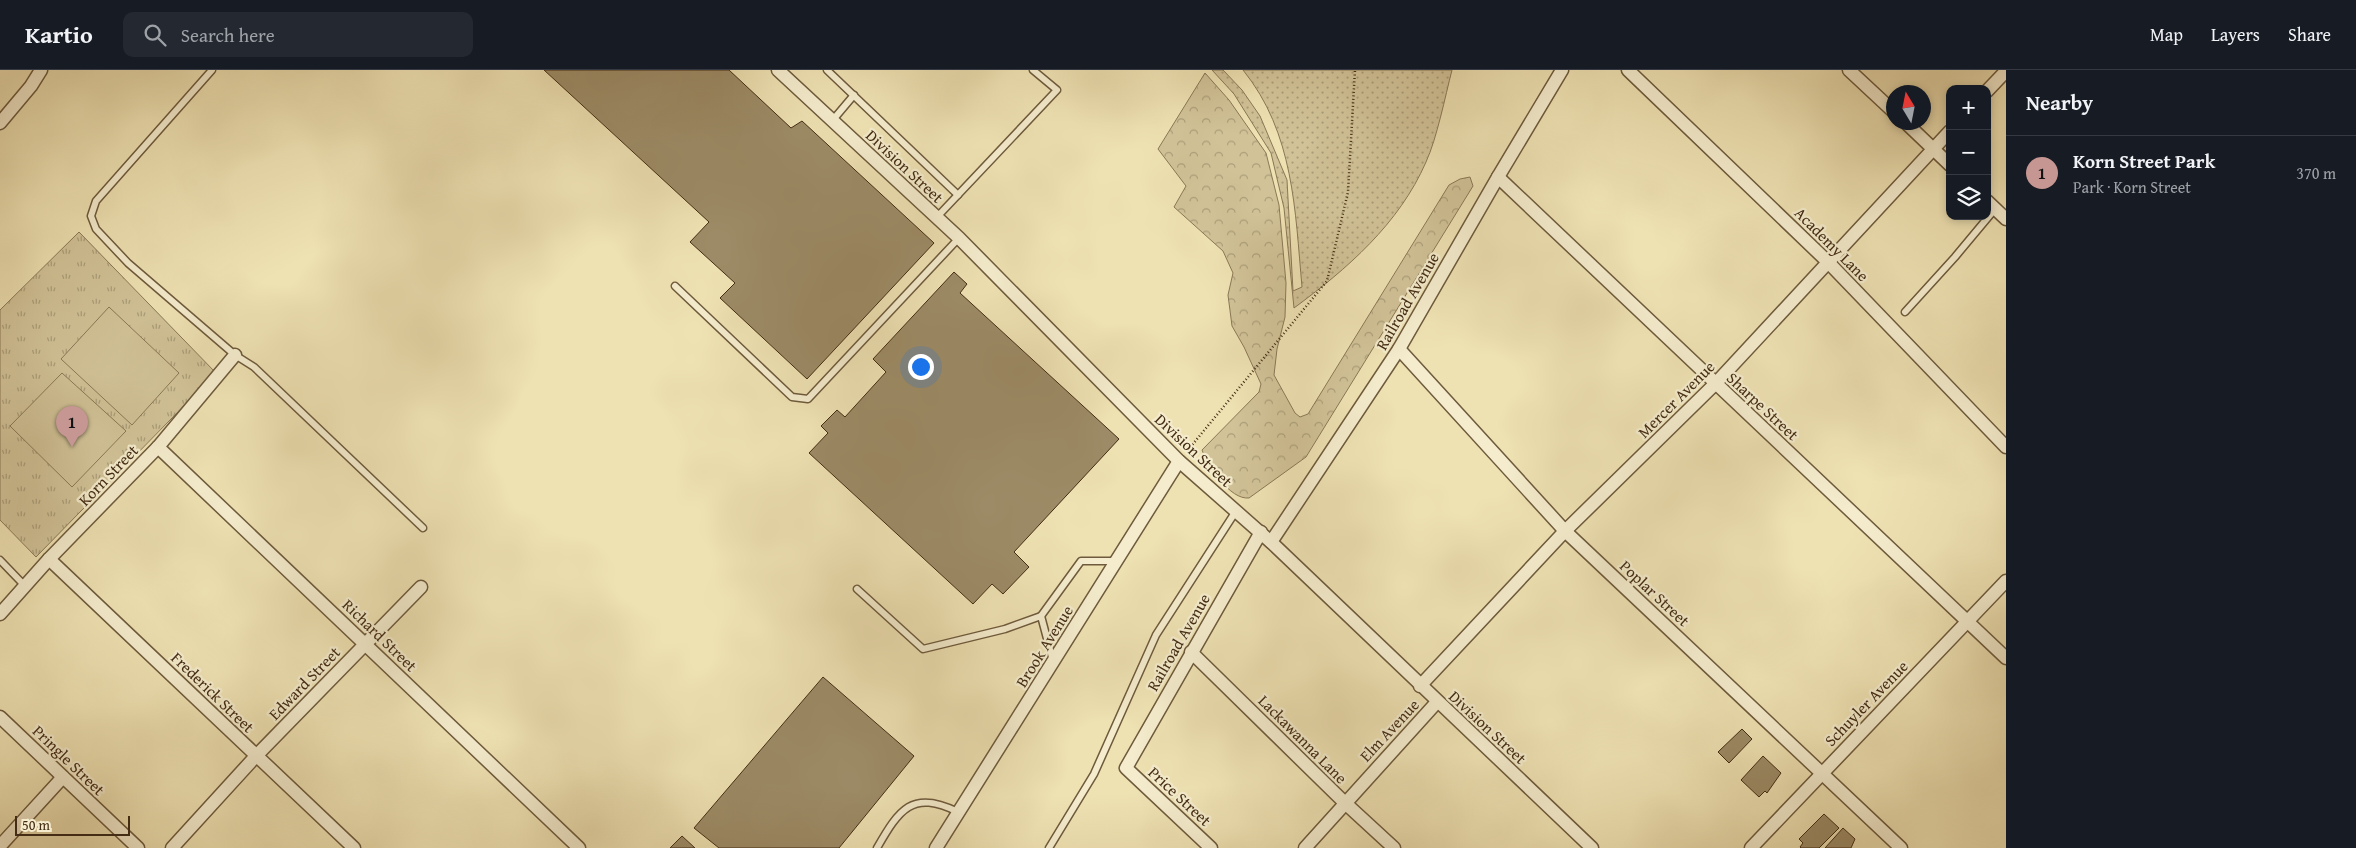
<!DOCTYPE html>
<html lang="en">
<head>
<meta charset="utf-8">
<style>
	body { margin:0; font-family:"Gentium Book Plus",serif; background:#242831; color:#f1f3f6 }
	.controls { position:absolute; right:15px; top:15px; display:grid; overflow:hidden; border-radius:10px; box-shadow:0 2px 8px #0003 }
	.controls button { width:45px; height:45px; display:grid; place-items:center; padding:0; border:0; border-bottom:1px solid #363941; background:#171b24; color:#f1f3f6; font:25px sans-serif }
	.compass { position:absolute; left:1886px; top:15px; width:45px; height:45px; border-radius:50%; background:#171b24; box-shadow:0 2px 8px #0003; rotate:350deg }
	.scale { position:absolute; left:15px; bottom:12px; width:115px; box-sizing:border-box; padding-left:5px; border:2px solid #442d14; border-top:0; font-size:14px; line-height:18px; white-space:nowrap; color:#442d14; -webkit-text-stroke:4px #f4eccd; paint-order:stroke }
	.you { position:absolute; left:920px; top:296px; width:18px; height:18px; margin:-12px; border:4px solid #fff; border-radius:50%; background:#1a73e8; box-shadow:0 0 0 8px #1a73e833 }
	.badge { display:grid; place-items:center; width:32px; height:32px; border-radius:50%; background:#c59692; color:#111; font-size:16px; font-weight:700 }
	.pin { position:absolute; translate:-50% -41px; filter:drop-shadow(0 1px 2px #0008) }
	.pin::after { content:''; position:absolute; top:26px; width:18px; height:15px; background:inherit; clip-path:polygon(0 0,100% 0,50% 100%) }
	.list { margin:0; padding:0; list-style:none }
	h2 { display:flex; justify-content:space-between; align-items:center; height:65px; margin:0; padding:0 20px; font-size:21px }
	h2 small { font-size:16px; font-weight:400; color:#9ea1a6 }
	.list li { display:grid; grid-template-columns:32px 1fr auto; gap:15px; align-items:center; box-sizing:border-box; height:75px; padding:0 20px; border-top:1px solid #363941 }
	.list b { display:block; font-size:19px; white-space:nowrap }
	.list p { margin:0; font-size:16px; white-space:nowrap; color:#9ea1a6 }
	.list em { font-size:16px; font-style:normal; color:#9ea1a6 }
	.icon { flex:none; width:28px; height:28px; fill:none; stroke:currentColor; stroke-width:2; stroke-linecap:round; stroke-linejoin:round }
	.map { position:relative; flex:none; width:2006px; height:778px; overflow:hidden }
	header { display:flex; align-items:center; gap:30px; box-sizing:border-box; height:70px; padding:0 25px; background:#171b24; border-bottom:1px solid #363941 }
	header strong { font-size:24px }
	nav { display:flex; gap:28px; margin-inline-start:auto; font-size:18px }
	.search { width:350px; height:45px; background:#242831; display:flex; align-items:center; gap:12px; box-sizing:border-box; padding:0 18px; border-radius:10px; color:#9ea1a6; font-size:19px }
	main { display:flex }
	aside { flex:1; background:#171b24 }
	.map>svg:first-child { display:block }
	.grass { fill:url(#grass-dots); stroke:#8a7856 }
	.forest { fill:url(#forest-crowns); stroke:#8a7856 }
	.park { fill:url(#park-tufts); stroke:#8a7856 }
	.pitch { fill:#d1c297; stroke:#8a7856 }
	.building { fill:#9c8b66; stroke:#442d14 }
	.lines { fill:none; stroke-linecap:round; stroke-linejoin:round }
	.lane-casing { stroke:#6e5a3c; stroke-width:9 }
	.street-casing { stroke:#6e5a3c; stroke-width:15 }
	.path { stroke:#442d14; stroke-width:2.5; stroke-dasharray:1 2.5; stroke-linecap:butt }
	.lane { stroke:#f4eccd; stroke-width:6 }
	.street { stroke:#f4eccd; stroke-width:12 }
	.labels { text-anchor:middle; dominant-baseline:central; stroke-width:4.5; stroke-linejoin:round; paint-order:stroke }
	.street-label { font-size:16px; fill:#442d14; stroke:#f4eccd }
</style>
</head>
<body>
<header>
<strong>Kartio</strong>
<div class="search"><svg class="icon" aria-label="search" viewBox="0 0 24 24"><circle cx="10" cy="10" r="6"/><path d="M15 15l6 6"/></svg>Search here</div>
<nav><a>Map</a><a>Layers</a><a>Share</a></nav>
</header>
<main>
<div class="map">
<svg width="2006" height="778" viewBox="0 0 2006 778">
	<defs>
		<pattern id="grass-dots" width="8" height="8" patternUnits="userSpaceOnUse" patternTransform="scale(1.25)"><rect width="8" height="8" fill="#d1c297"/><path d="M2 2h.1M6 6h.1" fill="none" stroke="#ab9e7a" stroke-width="1.8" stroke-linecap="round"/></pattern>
		<pattern id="forest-crowns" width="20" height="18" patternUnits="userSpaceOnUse" patternTransform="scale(1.25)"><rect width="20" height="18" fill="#d1c297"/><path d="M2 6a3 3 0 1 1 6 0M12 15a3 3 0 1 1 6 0" fill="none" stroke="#ab9e7a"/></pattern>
		<pattern id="park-tufts" width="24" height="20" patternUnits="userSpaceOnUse" patternTransform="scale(1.25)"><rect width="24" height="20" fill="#d1c297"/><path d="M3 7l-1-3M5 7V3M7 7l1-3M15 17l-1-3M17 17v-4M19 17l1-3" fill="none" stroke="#ab9e7a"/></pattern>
	</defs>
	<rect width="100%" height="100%" fill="#eee1b2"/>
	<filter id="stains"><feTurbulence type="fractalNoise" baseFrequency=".004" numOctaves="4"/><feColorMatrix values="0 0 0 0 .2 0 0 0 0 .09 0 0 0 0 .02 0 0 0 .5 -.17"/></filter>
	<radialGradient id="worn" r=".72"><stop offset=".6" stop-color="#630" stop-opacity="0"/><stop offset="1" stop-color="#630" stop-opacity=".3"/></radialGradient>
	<path class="grass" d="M1212 0H1223L1242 20 1260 46 1287 110 1293 221 1302 217C1295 140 1294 63 1243 0H1452C1445 27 1437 68 1426 92 1399 154 1347 199 1294 238L1284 138 1271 83 1234 24Z"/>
	<path class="forest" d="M1205 3 1229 30 1266 83 1279 135 1286 213 1285 247 1277 279 1274 305 1295 343 1300 347 1308 344 1449 115 1460 109 1470 107 1473 116 1306 387 1249 428C1230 430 1208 396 1202 380L1259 322 1261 314 1244 277 1232 256 1228 225 1233 203 1223 181 1174 137 1186 116 1158 79Z"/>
	<path class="park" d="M79 162 216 303 36 487 0 450V240Z"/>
	<g class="pitch">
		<path d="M109 237 179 303 132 355 61 289Z"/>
		<path d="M62 303 126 361 72 417 10 356Z"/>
	</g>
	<g class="building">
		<path d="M544 0H729L791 58 802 51 934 173 807 309 720 228 735 213 690 172 709 152Z"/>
		<path d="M954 202 967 214 960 223 1119 369 1014 482 1029 497 1003 524 992 514 973 534 809 383 828 363 821 356 837 340 845 347 886 302 873 289Z"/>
		<path d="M823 607 914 686 839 778H719L694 758Z"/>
		<path d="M1742 659 1752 669 1729 693 1718 682Z"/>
		<path d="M1763 686 1781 703 1767 723 1765 721 1759 727 1741 710Z"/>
		<path d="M1824 744 1839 758 1819 778H1801L1800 777 1803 773 1799 769Z"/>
		<path d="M1843 758 1855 769 1851 778H1825Z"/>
		<path d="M682 766 695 778H670Z"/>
	</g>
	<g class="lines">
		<defs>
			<g id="lane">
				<path d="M212 0 96 131 91 146 96 159 128 193 235 285 254 297 423 458"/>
				<path d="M827 0 958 125"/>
				<path d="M832 51 854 25"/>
				<path d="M937 147 1057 20 1033 0"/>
				<path d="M675 216 792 327 808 329 959 168"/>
				<path d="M1905 242 1955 187 1995 139"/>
				<path d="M0 490 25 516"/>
				<path d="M857 519 923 579 1005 559 1041 546 1053 591"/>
				<path d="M1041 546 1081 491H1116"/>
				<path d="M877 778C899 740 912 719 958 742"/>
				<path d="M1049 778 1094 704 1156 565 1236 441"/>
			</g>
			<g id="street">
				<path d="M778 0 959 168 1179 391 1271 472 1592 778"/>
				<path d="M1628 0 1828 192 2006 377"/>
				<path d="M1849 0 1894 42"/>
				<path d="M1987 21 2006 1"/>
				<path d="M1905 52 1950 95"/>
				<path d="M0 53 31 16 41 0"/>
				<path d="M1498 107 2006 588"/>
				<path d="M1987 131 2006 149"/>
				<path d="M1399 279 1565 461 1901 778"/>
				<path d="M158 377 579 778"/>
				<path d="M1271 472 1399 279 1498 107 1562 0"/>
				<path d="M49 489 354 778"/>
				<path d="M0 544 49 489 158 377 235 285"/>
				<path d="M1191 582 1344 732 1394 778"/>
				<path d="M1420 616 1565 461 1716 313 1950 61"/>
				<path d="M0 647 138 778"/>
				<path d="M0 776 63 707"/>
				<path d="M172 778 256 686 421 517"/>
				<path d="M936 778 1179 391"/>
				<path d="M1211 778 1126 698 1261 462"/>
				<path d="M1305 778 1437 632"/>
				<path d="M1751 778 2006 511"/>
			</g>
		</defs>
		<use href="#lane" class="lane-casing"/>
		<use href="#street" class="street-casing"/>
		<path class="path" d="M1188 380 1327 211 1348 122 1355 0"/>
		<use href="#lane" class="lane"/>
		<use href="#street" class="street"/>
	</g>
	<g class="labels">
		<g class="street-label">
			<text transform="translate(905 96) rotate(43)">Division Street</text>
			<text transform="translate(1832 174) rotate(45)">Academy Lane</text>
			<text transform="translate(1407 231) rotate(-60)">Railroad Avenue</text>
			<text transform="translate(1676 329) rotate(-45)">Mercer Avenue</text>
			<text transform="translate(1763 336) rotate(43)">Sharpe Street</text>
			<text transform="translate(1194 380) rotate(43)">Division Street</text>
			<text transform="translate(108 405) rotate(-46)">Korn Street</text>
			<text transform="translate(1655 523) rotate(43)">Poplar Street</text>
			<text transform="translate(380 565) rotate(44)">Richard Street</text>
			<text transform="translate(1178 572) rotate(-60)">Railroad Avenue</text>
			<text transform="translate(1044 576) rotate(-58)">Brook Avenue</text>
			<text transform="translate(304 613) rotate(-46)">Edward Street</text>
			<text transform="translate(213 622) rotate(44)">Frederick Street</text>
			<text transform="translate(1866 633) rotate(-46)">Schuyler Avenue</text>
			<text transform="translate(1488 657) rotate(43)">Division Street</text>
			<text transform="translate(1389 660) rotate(-47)">Elm Avenue</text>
			<text transform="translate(1303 669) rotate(45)">Lackawanna Lane</text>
			<text transform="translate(69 690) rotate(44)">Pringle Street</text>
			<text transform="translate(1180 726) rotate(43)">Price Street</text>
		</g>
	</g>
	<rect width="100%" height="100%" filter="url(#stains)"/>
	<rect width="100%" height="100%" fill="url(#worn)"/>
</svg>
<div class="controls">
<button>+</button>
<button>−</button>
<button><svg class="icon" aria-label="layers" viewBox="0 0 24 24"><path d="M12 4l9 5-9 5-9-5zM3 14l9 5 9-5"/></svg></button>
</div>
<svg class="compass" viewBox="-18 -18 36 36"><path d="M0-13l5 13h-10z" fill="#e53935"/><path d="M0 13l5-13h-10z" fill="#9ea1a6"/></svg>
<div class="scale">50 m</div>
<div class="you"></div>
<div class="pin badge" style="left:72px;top:377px">1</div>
</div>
<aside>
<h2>Nearby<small></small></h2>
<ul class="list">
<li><span class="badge">1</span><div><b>Korn Street Park</b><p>Park · Korn Street</p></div><em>370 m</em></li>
</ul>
</aside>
</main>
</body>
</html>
